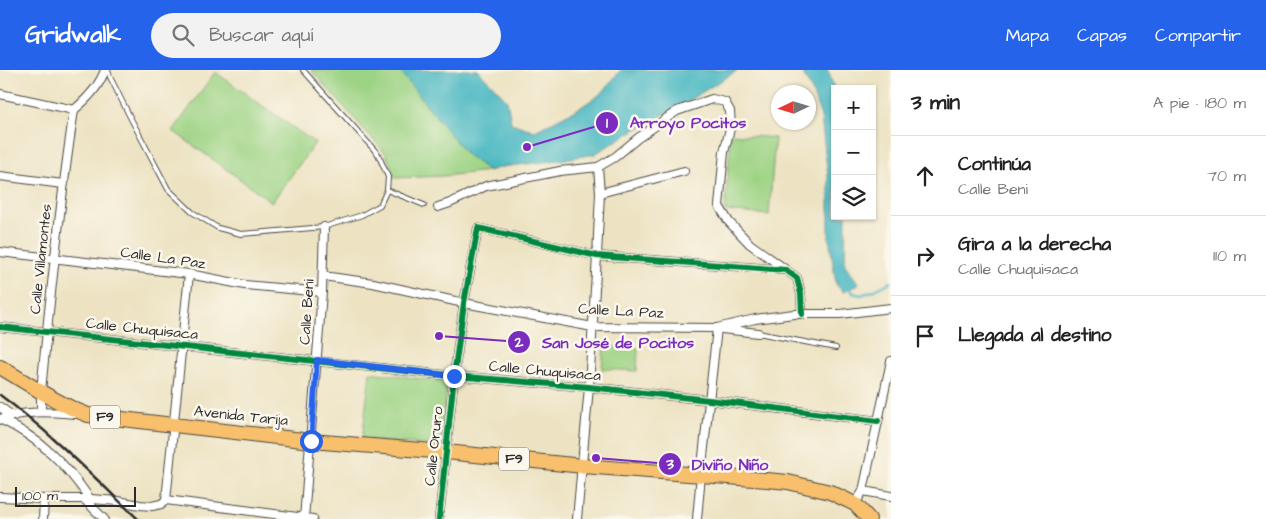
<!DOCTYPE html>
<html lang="es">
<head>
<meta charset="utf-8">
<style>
	body { margin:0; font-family:"Architects Daughter",sans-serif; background:#f2f2f2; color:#222 }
	.controls { position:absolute; right:15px; top:15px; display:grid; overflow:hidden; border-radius:0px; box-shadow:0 1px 4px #0004 }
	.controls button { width:45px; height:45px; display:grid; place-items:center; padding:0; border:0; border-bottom:1px solid #e0e0e0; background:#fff; color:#222; font:25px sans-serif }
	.compass { position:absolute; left:771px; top:15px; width:45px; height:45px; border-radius:50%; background:#fff; box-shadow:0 1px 4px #0004; rotate:266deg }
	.scale { position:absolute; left:15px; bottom:12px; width:121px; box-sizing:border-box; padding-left:5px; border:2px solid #2b2b2b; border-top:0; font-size:14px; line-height:18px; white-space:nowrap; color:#2b2b2b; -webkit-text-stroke:4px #fbf7ec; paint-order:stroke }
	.stop { position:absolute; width:15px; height:15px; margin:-11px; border:4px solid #2563eb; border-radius:50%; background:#fff }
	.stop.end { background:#2563eb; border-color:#fff; box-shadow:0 1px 5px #0008 }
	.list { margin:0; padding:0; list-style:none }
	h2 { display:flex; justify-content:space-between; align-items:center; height:65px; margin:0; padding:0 20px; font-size:21px }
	h2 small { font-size:16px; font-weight:400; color:#767676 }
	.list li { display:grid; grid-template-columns:32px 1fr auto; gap:15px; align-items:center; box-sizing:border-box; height:80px; padding:0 20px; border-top:1px solid #e0e0e0 }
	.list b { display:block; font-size:19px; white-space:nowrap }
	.list p { margin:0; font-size:16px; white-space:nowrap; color:#767676 }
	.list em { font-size:16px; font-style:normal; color:#767676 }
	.icon { flex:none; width:28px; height:28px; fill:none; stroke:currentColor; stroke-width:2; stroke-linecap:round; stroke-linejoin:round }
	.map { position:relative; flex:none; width:891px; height:449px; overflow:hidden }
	header { display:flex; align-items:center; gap:30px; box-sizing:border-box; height:70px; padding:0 25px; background:#2563eb; color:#fff }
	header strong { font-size:24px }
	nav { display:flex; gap:28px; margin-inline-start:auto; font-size:18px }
	.search { width:350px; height:45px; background:#f2f2f2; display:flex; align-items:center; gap:12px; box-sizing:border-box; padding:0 18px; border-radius:28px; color:#767676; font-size:19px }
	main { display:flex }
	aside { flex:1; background:#fff }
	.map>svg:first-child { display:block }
	.green { fill:#9dd384; stroke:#647f58 }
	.water { fill:#4ab8c2; stroke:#3a7276 }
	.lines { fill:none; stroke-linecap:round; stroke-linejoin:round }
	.stream { stroke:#4ab8c2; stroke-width:2.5 }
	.lane-casing { stroke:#484742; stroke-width:6 }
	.street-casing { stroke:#484742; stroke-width:10 }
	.highway-casing { stroke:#484742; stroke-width:16 }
	.lane { stroke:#fff; stroke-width:4 }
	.street { stroke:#fff; stroke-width:8 }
	.highway { stroke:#f8bf6c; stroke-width:14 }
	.rail { stroke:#2b2b2b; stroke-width:2.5 }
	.cycleway-casing { stroke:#fbf7ec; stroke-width:9 }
	.cycleway { stroke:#00873e; stroke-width:6 }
	.route { stroke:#2563eb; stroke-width:6 }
	.labels { text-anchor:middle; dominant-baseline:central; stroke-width:5; stroke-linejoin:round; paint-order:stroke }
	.shield { fill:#fbf7ec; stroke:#696865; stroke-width:1 }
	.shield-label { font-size:14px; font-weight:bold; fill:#2b2b2b }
	.street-label { font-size:15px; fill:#2b2b2b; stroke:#fbf7ec }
	.leader { fill:none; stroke:#7b2cbf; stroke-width:2 }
	.callout-dot { fill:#7b2cbf; stroke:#fbf7ec; stroke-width:2 }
	.mark-label { font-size:15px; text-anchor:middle; font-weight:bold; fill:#fff }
	.callout-label { font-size:16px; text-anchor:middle; font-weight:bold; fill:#7b2cbf; stroke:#fbf7ec; stroke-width:5; stroke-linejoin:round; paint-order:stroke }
</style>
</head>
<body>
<header>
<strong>Gridwalk</strong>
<div class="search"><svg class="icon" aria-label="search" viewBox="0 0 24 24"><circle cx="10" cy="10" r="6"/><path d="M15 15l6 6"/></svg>Buscar aquí</div>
<nav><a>Mapa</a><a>Capas</a><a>Compartir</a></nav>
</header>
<main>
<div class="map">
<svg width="891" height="449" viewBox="0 0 891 449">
	<rect width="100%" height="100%" fill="#fbf7ec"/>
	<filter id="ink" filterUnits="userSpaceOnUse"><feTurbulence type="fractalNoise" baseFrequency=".02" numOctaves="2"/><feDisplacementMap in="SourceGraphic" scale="10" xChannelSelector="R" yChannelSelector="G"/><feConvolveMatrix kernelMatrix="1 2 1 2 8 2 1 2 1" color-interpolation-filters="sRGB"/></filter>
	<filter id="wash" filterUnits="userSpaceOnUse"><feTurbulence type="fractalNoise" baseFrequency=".0096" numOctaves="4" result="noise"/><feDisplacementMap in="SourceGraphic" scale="20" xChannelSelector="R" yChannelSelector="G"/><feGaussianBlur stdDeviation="1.12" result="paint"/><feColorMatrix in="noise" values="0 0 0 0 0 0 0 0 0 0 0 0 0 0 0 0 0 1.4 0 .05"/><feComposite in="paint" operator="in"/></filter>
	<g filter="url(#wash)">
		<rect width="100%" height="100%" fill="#ede3c3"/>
		<g class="green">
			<path d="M311 0H399L466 84 489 101 444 106 395 108 386 84Z"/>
			<path d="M215 2 315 73 272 132 173 61Z"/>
			<path d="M731 64 775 68 769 145 725 141Z"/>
			<path d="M604 276 638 278 637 301 602 299Z"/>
			<path d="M370 302 446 312 447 315 440 376 362 370Z"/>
		</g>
		<g class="water">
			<path d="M399 0H478L507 30 511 53 535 61 581 37 602 23 621 0H738L685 33 629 63 595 84 559 90 502 97 489 101 466 84Z"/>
			<path d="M799 0H828L835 21V146H846L845 195 859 214 843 222 836 214 829 167V116L821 46 811 19 802 2Z"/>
		</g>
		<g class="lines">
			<path class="stream" d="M849 218 853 223 861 225 875 220 891 212"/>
		</g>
	</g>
	<g filter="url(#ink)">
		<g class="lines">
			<defs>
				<g id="lane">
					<path d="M108 0 110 7 129 45 168 119 192 142 218 158 241 164 324 157 362 145 380 135 387 120 388 107 378 84 303 0"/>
					<path d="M387 120 424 135"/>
					<path d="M758 263 836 278"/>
				</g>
				<g id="street">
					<path d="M0 24 74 40"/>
					<path d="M74 40C87 29 99 17 105 0"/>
					<path d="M0 106 63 114"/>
					<path d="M600 123 684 101"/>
					<path d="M438 137 450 133 486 116 560 101 598 97 615 87 638 68 677 41 712 29 725 32 730 41 731 55 724 82 719 136 729 152 750 174 785 199"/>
					<path d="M0 182 189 204 245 215 322 222"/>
					<path d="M323 206 373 213 464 233 593 257 717 258 755 249 794 244H840L891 238"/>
					<path d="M0 257 454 306 589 317 709 330 878 351"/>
					<path d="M722 259 758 263"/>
					<path d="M0 337 11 345"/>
					<path d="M41 342V321C50 227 60 134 74 40"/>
					<path d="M0 349C41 369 65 393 90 429"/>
					<path d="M0 349C27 340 48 342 76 344"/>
					<path d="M863 421 891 426"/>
					<path d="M0 427 44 429H90L118 431 140 435 152 436 161 434 166 430"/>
					<path d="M84 429 104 449"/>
					<path d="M166 430 189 204"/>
					<path d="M166 430 313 449"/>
					<path d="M855 434 863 421 891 291"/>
					<path d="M43 449 44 429"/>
					<path d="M304 449 322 222 324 157"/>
					<path d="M439 449 454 306 464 233 478 158 597 186 786 200 797 208 801 224 802 244"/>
					<path d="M577 449 589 317 597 186 600 123 598 97"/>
					<path d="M697 449 701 405 717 258"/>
				</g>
				<path id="highway" d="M0 297C29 314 56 333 88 345L311 371 446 382 583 396 767 410 788 412 830 422 855 434 869 449"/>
			</defs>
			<use href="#lane" class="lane-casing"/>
			<use href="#street" class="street-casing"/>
			<use href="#highway" class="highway-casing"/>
			<use href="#lane" class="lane"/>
			<use href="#street" class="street"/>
			<use href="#highway" class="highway"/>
			<path class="rail" d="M0 325C50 362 93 406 138 449"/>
			<defs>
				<g id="cycleway">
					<path d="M0 257 454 306 589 317 709 330 878 351"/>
					<path d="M439 449 454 306 464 233 478 158 597 186 786 200 797 208 801 224 802 244"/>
				</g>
			</defs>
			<use href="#cycleway" class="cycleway-casing"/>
			<use href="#cycleway" class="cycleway"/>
		</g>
	</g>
	<g class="lines" filter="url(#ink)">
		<path class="route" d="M311 371 317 290 454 306"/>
	</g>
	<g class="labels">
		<g class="shield">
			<rect x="90" y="335.5" width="30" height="23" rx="4"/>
			<rect x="499" y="377.5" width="30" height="23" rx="4"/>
		</g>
		<g class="shield-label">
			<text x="105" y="347">F9</text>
			<text x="514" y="389">F9</text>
		</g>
		<g class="street-label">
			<text transform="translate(163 188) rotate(8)">Calle La Paz</text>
			<text transform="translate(41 189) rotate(-84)">Calle Villamontes</text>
			<text transform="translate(621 241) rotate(3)">Calle La Paz</text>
			<text transform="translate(307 242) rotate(-86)">Calle Beni</text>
			<text transform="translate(142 259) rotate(6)">Calle Chuquisaca</text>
			<text transform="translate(545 301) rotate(5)">Calle Chuquisaca</text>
			<text transform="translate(241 346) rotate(6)">Avenida Tarija</text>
			<text transform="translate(434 376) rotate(-84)">Calle Oruro</text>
		</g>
	</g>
	<path class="leader" d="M527 77L607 53M439 266L519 272M596 388L670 394"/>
	<g class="callout-dot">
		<circle cx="527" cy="77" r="5"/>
		<circle cx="439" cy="266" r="5"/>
		<circle cx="596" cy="388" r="5"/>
		<circle cx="607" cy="53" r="12"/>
		<circle cx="519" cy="272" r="12"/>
		<circle cx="670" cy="394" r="12"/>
	</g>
	<g class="mark-label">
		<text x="607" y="58">1</text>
		<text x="519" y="277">2</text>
		<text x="670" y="399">3</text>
	</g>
	<g class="callout-label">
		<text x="688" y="58">Arroyo Pocitos</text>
		<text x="618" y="278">San José de Pocitos</text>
		<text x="730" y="400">Diviño Niño</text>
	</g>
</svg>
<div class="controls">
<button>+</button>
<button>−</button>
<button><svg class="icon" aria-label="layers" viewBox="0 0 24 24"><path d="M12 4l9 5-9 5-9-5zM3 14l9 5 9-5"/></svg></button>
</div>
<svg class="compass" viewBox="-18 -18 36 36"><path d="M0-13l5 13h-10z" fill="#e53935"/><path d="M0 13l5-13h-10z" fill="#767676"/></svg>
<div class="scale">100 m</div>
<div class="stop" style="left:311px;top:371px"></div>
<div class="stop end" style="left:454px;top:306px"></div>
</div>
<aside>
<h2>3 min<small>A pie · 180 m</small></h2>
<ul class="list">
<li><svg class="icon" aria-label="ahead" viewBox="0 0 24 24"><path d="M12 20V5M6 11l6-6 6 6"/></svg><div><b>Continúa</b><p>Calle Beni</p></div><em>70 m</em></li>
<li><svg class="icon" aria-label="right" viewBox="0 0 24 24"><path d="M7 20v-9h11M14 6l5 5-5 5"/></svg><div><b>Gira a la derecha</b><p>Calle Chuquisaca</p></div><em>110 m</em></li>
<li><svg class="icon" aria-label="arrive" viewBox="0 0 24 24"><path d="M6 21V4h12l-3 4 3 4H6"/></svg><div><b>Llegada al destino</b></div></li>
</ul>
</aside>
</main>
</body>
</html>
